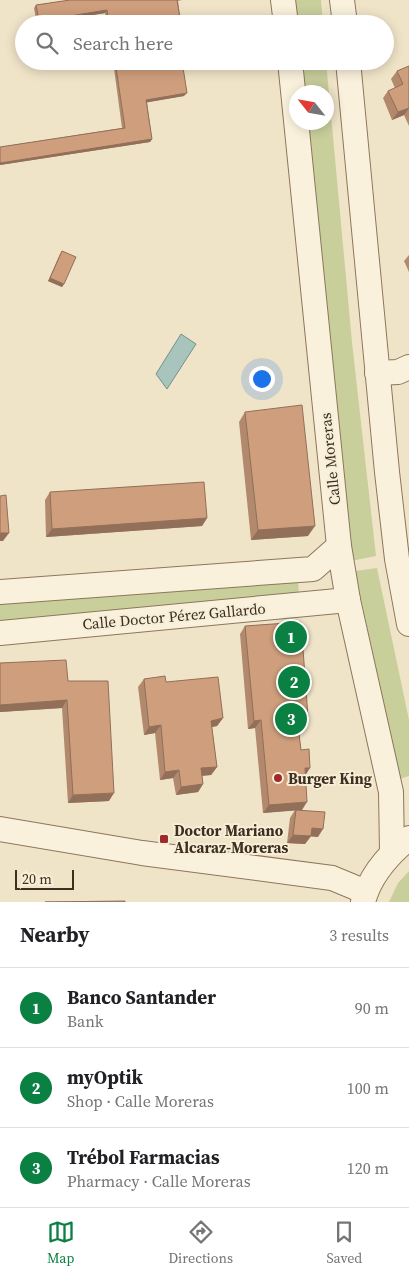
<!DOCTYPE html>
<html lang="en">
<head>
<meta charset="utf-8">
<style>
	body { margin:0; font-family:"Source Serif 4",serif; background:#f6f6f6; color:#202124 }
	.compass { position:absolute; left:289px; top:85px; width:45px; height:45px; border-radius:50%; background:#fff; box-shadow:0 2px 12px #0003; rotate:301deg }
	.scale { position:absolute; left:15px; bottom:12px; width:59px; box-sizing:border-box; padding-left:5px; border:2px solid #3d2e20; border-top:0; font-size:14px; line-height:18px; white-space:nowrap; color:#3d2e20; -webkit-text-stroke:4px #f7eed8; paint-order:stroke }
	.you { position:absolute; left:261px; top:378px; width:18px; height:18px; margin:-12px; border:4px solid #fff; border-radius:50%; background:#1a73e8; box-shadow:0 0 0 8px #1a73e833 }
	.badge { display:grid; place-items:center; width:32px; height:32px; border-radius:50%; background:#0b8043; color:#fff; font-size:16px; font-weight:700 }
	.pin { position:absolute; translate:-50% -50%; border:2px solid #fff; box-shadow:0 1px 5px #0006 }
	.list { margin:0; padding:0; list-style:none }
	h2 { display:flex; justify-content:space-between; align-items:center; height:65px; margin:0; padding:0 20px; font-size:21px }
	h2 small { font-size:16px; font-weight:400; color:#757577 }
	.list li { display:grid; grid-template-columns:32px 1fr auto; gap:15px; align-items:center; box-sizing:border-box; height:80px; padding:0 20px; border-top:1px solid #e0e0e0 }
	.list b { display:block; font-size:19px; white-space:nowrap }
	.list p { margin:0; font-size:16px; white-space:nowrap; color:#757577 }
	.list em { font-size:16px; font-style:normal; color:#757577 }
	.icon { flex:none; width:28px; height:28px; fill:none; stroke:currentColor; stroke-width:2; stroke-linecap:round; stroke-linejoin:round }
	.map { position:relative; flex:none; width:409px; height:902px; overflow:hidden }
	.search { position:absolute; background:#fff; box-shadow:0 2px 12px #0003; left:15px; right:15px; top:15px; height:55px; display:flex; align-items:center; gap:12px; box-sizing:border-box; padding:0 18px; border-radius:28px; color:#757577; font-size:19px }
	.sheet { height:305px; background:#fff }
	nav { display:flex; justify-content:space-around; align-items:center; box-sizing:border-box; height:70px; border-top:1px solid #e0e0e0; background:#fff; font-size:14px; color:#757577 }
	nav a { display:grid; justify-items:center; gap:2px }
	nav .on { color:#0b8043 }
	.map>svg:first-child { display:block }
	.green { fill:#c9cf9b }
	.water { fill:#a9c4bc; stroke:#6f938a }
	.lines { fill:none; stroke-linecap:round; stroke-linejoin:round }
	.minor-casing { stroke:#8d765c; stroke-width:26 }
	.minor { stroke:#faf1dc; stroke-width:24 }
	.wall { fill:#b2896c }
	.shaded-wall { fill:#916f58 }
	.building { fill:#cf9f7d; stroke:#916f58 }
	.poi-dot { fill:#9e2a2b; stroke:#f7eed8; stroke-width:2 }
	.labels { text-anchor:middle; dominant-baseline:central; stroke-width:4; stroke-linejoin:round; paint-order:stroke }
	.street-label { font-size:15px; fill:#3d2e20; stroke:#f7eed8 }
	.poi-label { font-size:15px; font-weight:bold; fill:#3d2e20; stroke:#f7eed8; text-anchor:start }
</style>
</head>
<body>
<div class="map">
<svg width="409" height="902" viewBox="0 0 409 902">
	<rect width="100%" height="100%" fill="#f0e4c8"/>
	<g class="green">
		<path d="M295 0H321L323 24H297Z"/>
		<path d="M301 61H326L352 342 376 556 351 561 307 123 326 122V92H304Z"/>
		<path d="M377 568 409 720V776L400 779 355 571Z"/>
		<path d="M298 578 299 597 0 623V599Z"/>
		<path d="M409 871V902H389L398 883Z"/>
	</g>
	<path class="water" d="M181 334 196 344 167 389 156 374Z"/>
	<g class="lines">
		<defs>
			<g id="minor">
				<path d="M283 0 286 24"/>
				<path d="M342 0 345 24"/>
				<path d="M290 61 339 546 348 600 391 792 392 852"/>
				<path d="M348 61 387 472 397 559 409 624"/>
				<path d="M377 373 398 372 409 367"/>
				<path d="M0 592 313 569 339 546"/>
				<path d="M0 633 348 600"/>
				<path d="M0 829 142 853 332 878 366 892"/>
				<path d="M363 902C370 875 388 855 409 838"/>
			</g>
		</defs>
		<use href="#minor" class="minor-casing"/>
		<use href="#minor" class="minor"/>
	</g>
	<g class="wall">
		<path d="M70 0H182L178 1 181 24H107L105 13 37 24 34 8 36 5Z"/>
		<path d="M113 61H182L184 96 147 102 152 139 150 142 0 165V147L122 128Z"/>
		<path d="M409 66V126L404 115 392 120 383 98 388 91 395 88 391 79 397 71Z"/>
		<path d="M62 251 64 284 62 287 48 281 60 254Z"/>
		<path d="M409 255V272L404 261Z"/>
		<path d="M245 412 308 536 251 540 239 422Z"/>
		<path d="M50 492 207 518 202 526 46 537 45 500Z"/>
		<path d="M245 626 308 717 302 725H298L301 750 306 775 302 810 318 837 311 836 305 844 287 843 290 818 295 810 263 813 255 728 248 729 240 634Z"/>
		<path d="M0 663 68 681 109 801 68 803 62 708 0 712Z"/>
		<path d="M144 679 166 682 223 718 217 726 212 727 217 767 211 775 202 776 203 784 198 792 176 795 173 778 160 780 155 733 144 735 138 687Z"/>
	</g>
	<g class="shaded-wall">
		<path d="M107 10 105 13 37 24 39 21Z"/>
		<path d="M187 93 184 96 144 103 146 100Z"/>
		<path d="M409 108 404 115 392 120 398 112Z"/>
		<path d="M152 139 150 142 0 165V163Z"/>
		<path d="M50 278 64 284 62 287 48 281Z"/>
		<path d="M207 518 202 526 46 537 52 529Z"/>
		<path d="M315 526 308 536 251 540 258 530Z"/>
		<path d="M0 533H9L3 541H0Z"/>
		<path d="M67 700 62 708 0 712V705Z"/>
		<path d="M308 717 302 725 292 726 297 718Z"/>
		<path d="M223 718 217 726 206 728 211 721Z"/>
		<path d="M261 720 255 728 248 729 254 721Z"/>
		<path d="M161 725 155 733 144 735 149 727Z"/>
		<path d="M217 767 211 775 196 776 201 768Z"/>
		<path d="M305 768H310L305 776Z"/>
		<path d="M179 770 173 778 160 780 165 772Z"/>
		<path d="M203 784 198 792 176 795 181 787Z"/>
		<path d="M114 793 109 801 68 803 73 795Z"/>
		<path d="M307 802 302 810 263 813 269 805Z"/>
		<path d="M312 828 323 829 318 837 306 836Z"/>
		<path d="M293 835 311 836 305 844 287 843Z"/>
	</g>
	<g class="building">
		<path d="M70 0H177L181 24H109L107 10 39 21 36 5Z"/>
		<path d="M115 61H182L187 93 146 100 152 139 0 163V147L125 128Z"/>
		<path d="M409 66V108L398 112 388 91 403 84 397 71Z"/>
		<path d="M62 251 76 257 64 284 50 278Z"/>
		<path d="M302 405 315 526 258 530 245 412Z"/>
		<path d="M204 482 207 518 52 529 50 492Z"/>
		<path d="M6 495 9 533H0V496Z"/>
		<path d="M301 622 308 717 297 718 301 750 309 749 310 768H305L307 802 269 805 261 720 254 721 245 626Z"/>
		<path d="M66 660 68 681H108L114 793 73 795 67 700 0 705V663Z"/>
		<path d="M165 676 166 682 218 677 223 718 211 721 217 767 201 768 203 784 181 787 179 770 165 772 161 725 149 727 144 679Z"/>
		<path d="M296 810 325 812 323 829 312 828 311 836 293 835Z"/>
		<path d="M125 901V902H45Z"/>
	</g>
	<g class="poi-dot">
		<circle cx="278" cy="778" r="5"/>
		<rect x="159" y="834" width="10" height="10" rx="2.5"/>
	</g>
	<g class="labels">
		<g class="street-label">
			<text transform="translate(330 459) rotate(-96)">Calle Moreras</text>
			<text transform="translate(174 616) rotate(-5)">Calle Doctor Pérez Gallardo</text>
		</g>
		<g class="poi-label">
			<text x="288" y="778">Burger King</text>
			<text x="174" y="830">Doctor Mariano<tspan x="174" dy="17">Alcaraz-Moreras</tspan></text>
		</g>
	</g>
</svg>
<svg class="compass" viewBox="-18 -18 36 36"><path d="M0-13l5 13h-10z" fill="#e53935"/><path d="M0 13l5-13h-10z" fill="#757577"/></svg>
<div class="scale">20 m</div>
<div class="you"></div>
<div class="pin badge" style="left:291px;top:637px">1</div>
<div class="pin badge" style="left:294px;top:682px">2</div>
<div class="pin badge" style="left:291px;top:719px">3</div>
<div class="search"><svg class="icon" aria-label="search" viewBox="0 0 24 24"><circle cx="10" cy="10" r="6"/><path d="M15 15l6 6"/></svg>Search here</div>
</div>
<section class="sheet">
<h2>Nearby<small>3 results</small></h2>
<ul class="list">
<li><span class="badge">1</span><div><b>Banco Santander</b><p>Bank</p></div><em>90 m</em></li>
<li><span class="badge">2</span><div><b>myOptik</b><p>Shop · Calle Moreras</p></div><em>100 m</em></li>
<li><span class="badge">3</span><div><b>Trébol Farmacias</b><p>Pharmacy · Calle Moreras</p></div><em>120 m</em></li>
</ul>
</section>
<nav>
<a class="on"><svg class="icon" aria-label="map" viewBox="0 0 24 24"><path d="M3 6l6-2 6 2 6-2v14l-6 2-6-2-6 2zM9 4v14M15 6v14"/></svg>Map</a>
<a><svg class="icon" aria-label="directions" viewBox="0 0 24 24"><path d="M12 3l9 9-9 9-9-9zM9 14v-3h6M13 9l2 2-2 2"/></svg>Directions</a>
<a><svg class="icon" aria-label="saved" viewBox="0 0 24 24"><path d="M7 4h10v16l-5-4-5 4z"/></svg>Saved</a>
</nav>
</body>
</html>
